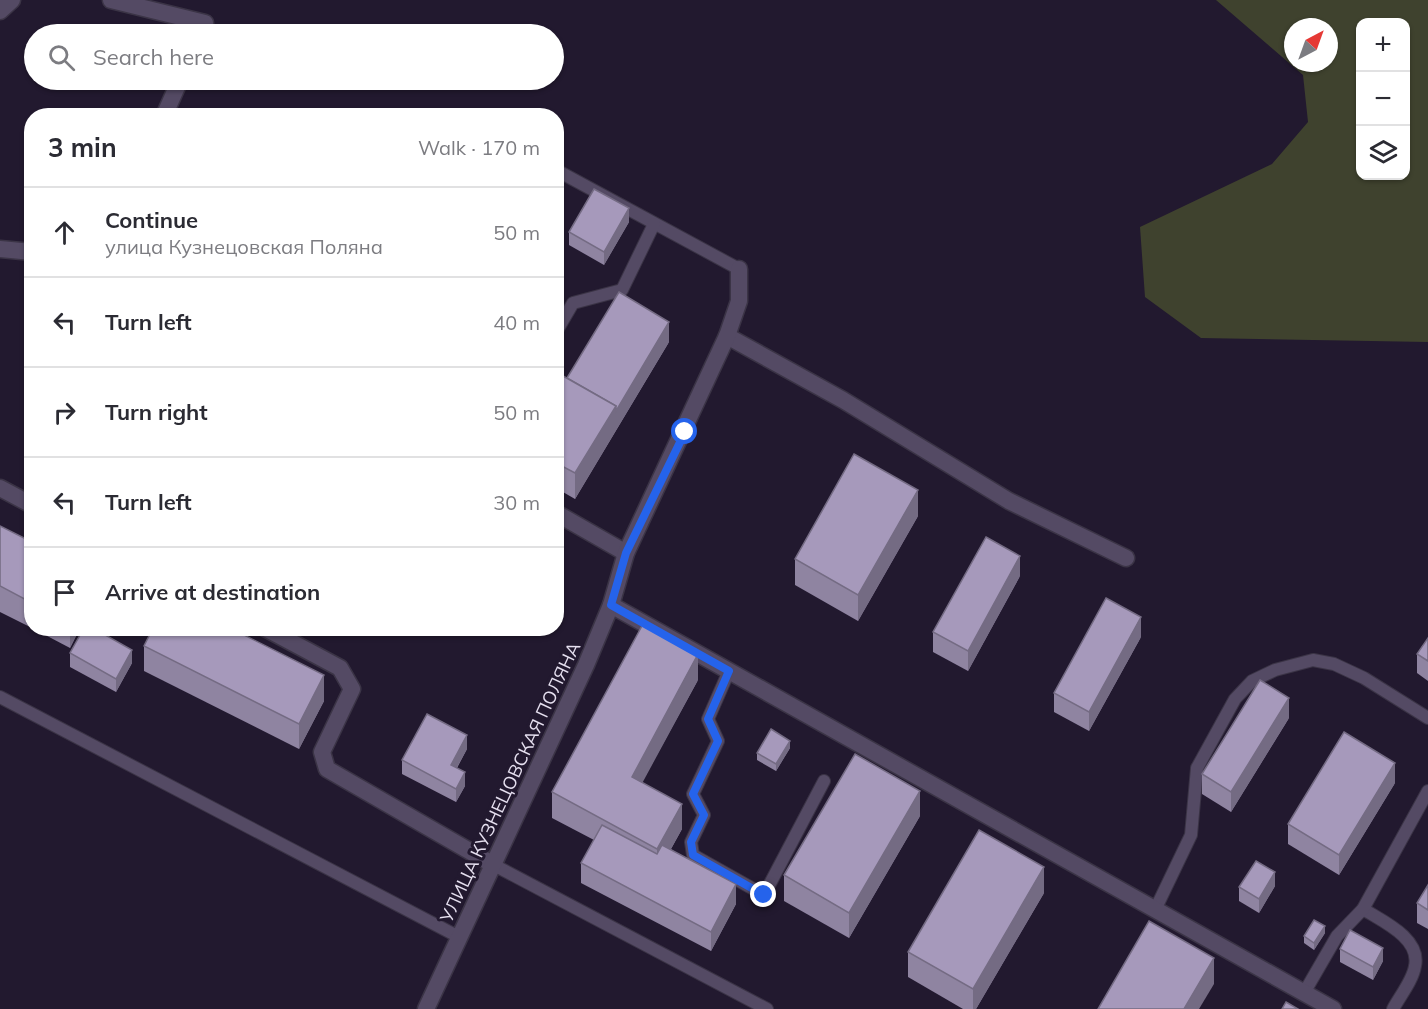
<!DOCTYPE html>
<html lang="en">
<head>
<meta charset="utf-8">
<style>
	body { margin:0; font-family:Mulish,sans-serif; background:#f7f7f7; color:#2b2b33 }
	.controls { position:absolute; right:18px; top:18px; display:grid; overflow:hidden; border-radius:12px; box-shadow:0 2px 4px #0004 }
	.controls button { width:54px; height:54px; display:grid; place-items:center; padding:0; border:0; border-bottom:2px solid #e1e1e2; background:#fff; color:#2b2b33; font:30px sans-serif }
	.compass { position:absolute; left:1284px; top:18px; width:54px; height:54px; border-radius:50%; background:#fff; box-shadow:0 2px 4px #0004; rotate:41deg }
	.stop { position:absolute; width:18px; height:18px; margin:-14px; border:4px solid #2563eb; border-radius:50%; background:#fff }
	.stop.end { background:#2563eb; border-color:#fff; box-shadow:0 2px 6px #0008 }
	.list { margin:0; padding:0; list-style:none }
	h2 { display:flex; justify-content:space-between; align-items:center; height:78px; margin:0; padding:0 24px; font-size:26px }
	h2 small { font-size:20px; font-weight:400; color:#7c7c81 }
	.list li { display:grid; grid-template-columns:39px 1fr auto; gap:18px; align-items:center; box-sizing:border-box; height:90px; padding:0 24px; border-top:2px solid #e1e1e2 }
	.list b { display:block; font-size:22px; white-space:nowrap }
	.list p { margin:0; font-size:20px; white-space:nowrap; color:#7c7c81 }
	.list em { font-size:20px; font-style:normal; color:#7c7c81 }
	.icon { flex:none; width:33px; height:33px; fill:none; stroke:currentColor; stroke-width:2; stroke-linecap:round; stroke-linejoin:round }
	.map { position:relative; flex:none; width:1428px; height:1009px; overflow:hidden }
	.search { position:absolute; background:#fff; box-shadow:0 2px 4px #0004; left:24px; top:24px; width:540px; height:66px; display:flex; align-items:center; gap:15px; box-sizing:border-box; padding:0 21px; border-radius:33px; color:#7c7c81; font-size:22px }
	.panel { position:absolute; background:#fff; box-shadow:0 2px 4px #0004; left:24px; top:108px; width:540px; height:528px; border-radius:24px }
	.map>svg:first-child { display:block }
	.green { fill:#3f422e; fill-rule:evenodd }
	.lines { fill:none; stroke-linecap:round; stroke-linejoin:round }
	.service-casing { stroke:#3b3446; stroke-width:14 }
	.minor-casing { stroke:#3b3446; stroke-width:19 }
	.service { stroke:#544a64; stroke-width:12 }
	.minor { stroke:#544a64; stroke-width:16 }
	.wall { fill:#8f84a1 }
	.shaded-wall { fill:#746b83 }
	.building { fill:#a699bb; stroke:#746b83; stroke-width:1.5 }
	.route { stroke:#2563eb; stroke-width:8 }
	.labels { text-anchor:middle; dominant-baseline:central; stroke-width:6; stroke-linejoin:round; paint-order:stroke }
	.street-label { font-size:18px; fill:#e6e0f0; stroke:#22192f }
</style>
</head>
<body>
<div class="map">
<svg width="1428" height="1009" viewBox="0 0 1428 1009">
	<rect width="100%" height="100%" fill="#22192f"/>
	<path class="green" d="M1216 0H1428V342L1201 338 1145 297 1140 227 1272 164 1308 122 1303 75ZM1360 22H1406V176H1360ZM1293 27H1329V63H1293Z"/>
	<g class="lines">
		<defs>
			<g id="service">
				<path d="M556 170 739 269"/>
				<path d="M556 332 573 303 622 290 654 224"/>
				<path d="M729 671 708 719 718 741 693 794 704 815 691 842 693 855 764 895 824 781"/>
				<path d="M0 697 459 937"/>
				<path d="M492 864 767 1009"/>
				<path d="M1363 909C1382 921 1421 938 1415 966 1413 980 1400 996 1393 1009"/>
				<path d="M1155 910 1191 835 1197 768 1235 699 1252 681 1275 670 1313 660 1334 664 1364 678 1428 718"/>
				<path d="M1304 993 1337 936 1363 909 1428 791"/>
			</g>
			<g id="minor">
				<path d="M111 0 205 23"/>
				<path d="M0 11 12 0"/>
				<path d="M164 116 180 80"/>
				<path d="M0 249 32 252"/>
				<path d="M727 336 843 400 1009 501 1126 558"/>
				<path d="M0 488 32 505"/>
				<path d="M556 513 626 553"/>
				<path d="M611 605 1333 1009"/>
				<path d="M265 628 340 668 352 689 322 752 327 769 492 864"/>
				<path d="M426 1009 586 665 611 605 626 553 727 336 739 301V269"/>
			</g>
		</defs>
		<use href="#service" class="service-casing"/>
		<use href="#minor" class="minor-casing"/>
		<use href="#service" class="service"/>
		<use href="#minor" class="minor"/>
	</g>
	<g class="wall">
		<path d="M629 222 604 265 569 245V232Z"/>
		<path d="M669 342 575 499 556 488V372L567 378Z"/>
		<path d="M918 516 858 621 795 585V559Z"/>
		<path d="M0 526 32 542V628L0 612Z"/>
		<path d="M1020 576 968 671 933 652V632Z"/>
		<path d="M32 628H80L70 648Z"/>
		<path d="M1141 637 1089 731 1054 712V693Z"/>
		<path d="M1428 638V681L1417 673V654Z"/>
		<path d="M144 646 324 701 299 749 144 671Z"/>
		<path d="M70 653 132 663 116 692 70 667Z"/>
		<path d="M698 680 642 782 682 829 671 849 736 904 711 951 581 883V863L594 840 552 818V792Z"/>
		<path d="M1289 718 1231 812 1202 794V774Z"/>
		<path d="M790 748 776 771 757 760V753Z"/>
		<path d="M467 749 457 768 465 786 456 802 402 774V760Z"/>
		<path d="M1395 783 1339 875 1288 844V824Z"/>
		<path d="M920 816 849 938 784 901V875Z"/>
		<path d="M1428 885V929L1417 923V903Z"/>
		<path d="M1275 886 1259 913 1239 901V887Z"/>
		<path d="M1044 893 976 1009H963L908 977V952Z"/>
		<path d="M1325 933 1314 950 1304 943V936Z"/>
		<path d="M1340 949 1383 961 1373 980 1340 962Z"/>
	</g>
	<g class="shaded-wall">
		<path d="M629 208V222L604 265V252Z"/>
		<path d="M669 322V342L575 499V473L616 406Z"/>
		<path d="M918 490V516L858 621V595Z"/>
		<path d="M1020 556V576L968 671V651Z"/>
		<path d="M1141 617V637L1089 731V712Z"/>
		<path d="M70 628H80L70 648Z"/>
		<path d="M132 650V663L116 692V679Z"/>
		<path d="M698 654V680L632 802V777Z"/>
		<path d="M324 675V701L299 749V724Z"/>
		<path d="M1289 698V718L1231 812V792Z"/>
		<path d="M467 735V749L451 778V765Z"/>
		<path d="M790 741V748L776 771V764Z"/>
		<path d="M1395 763V783L1339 875V855Z"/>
		<path d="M465 772V786L456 802V789Z"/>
		<path d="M920 791V816L849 938V913Z"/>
		<path d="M682 804V829L657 874V849Z"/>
		<path d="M1044 867V893L976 1009H973V989Z"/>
		<path d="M1275 872V886L1259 913V899Z"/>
		<path d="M736 884V904L711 951V932Z"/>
		<path d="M1325 926V933L1314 950V943Z"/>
		<path d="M1383 948V961L1373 980V967Z"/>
		<path d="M1214 958V984L1199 1009H1184Z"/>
	</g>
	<g class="building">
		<path d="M594 189 629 208 604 252 569 232Z"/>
		<path d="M619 292 669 322 616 411V406L567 378Z"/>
		<path d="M556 372 616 406 575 473 556 463Z"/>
		<path d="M854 454 918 490 858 595 795 559Z"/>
		<path d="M0 526 32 542V603L0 586Z"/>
		<path d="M986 537 1020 556 968 651 933 632Z"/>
		<path d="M1106 598 1141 617 1089 712 1054 693Z"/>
		<path d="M643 624 698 654 632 777 682 804 657 849 552 792Z"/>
		<path d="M84 628H93L132 650 116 679 70 653Z"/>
		<path d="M153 628H230L324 675 299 724 144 646Z"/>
		<path d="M1428 638V661L1417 654Z"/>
		<path d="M1260 680 1289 698 1231 792 1202 774Z"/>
		<path d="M427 714 467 735 451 765 465 772 456 789 402 760Z"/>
		<path d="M771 729 790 741 776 764 757 753Z"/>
		<path d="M1344 732 1395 763 1339 855 1288 824Z"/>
		<path d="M855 754 920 791 849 913 784 875Z"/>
		<path d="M602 825 657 854 662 845 736 884 711 932 581 863Z"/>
		<path d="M979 830 1044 867 973 989 908 952Z"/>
		<path d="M1256 861 1275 872 1259 899 1239 887Z"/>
		<path d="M1428 885V910L1417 903Z"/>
		<path d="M1314 920 1325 926 1314 943 1304 936Z"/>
		<path d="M1149 921 1214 958 1184 1009H1098Z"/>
		<path d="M1350 930 1383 948 1373 967 1340 949Z"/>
		<path d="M1286 1002 1298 1009H1282Z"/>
	</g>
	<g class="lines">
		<path class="route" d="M685 432 626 553 611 605 729 671 708 719 718 741 693 794 704 815 691 842 693 855 764 895"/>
	</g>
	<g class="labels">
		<g class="street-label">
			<text transform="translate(510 782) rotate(-65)">УЛИЦА КУЗНЕЦОВСКАЯ ПОЛЯНА</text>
		</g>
	</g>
</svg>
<div class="controls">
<button>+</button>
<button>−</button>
<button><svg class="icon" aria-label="layers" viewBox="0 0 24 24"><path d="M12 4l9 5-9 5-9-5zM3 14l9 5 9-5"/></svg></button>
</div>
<svg class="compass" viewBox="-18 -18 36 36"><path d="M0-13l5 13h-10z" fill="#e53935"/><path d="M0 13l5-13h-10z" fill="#7c7c81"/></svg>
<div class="stop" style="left:685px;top:432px"></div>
<div class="stop end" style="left:764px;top:895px"></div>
<div class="search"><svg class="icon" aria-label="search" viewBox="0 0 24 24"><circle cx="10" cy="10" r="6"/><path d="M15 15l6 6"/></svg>Search here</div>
<section class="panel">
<h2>3 min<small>Walk · 170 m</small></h2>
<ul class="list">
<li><svg class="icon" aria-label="ahead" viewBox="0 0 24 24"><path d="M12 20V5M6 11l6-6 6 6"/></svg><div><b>Continue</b><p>улица Кузнецовская Поляна</p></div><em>50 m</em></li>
<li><svg class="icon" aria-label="left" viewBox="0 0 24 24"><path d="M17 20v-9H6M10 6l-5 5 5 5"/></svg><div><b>Turn left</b></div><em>40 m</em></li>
<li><svg class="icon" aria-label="right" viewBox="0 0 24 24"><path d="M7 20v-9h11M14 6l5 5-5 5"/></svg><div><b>Turn right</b></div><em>50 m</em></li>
<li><svg class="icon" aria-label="left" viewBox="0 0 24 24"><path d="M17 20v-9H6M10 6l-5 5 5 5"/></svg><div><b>Turn left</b></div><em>30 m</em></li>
<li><svg class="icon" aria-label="arrive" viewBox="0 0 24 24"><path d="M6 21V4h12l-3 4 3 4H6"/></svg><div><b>Arrive at destination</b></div></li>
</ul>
</section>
</div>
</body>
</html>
